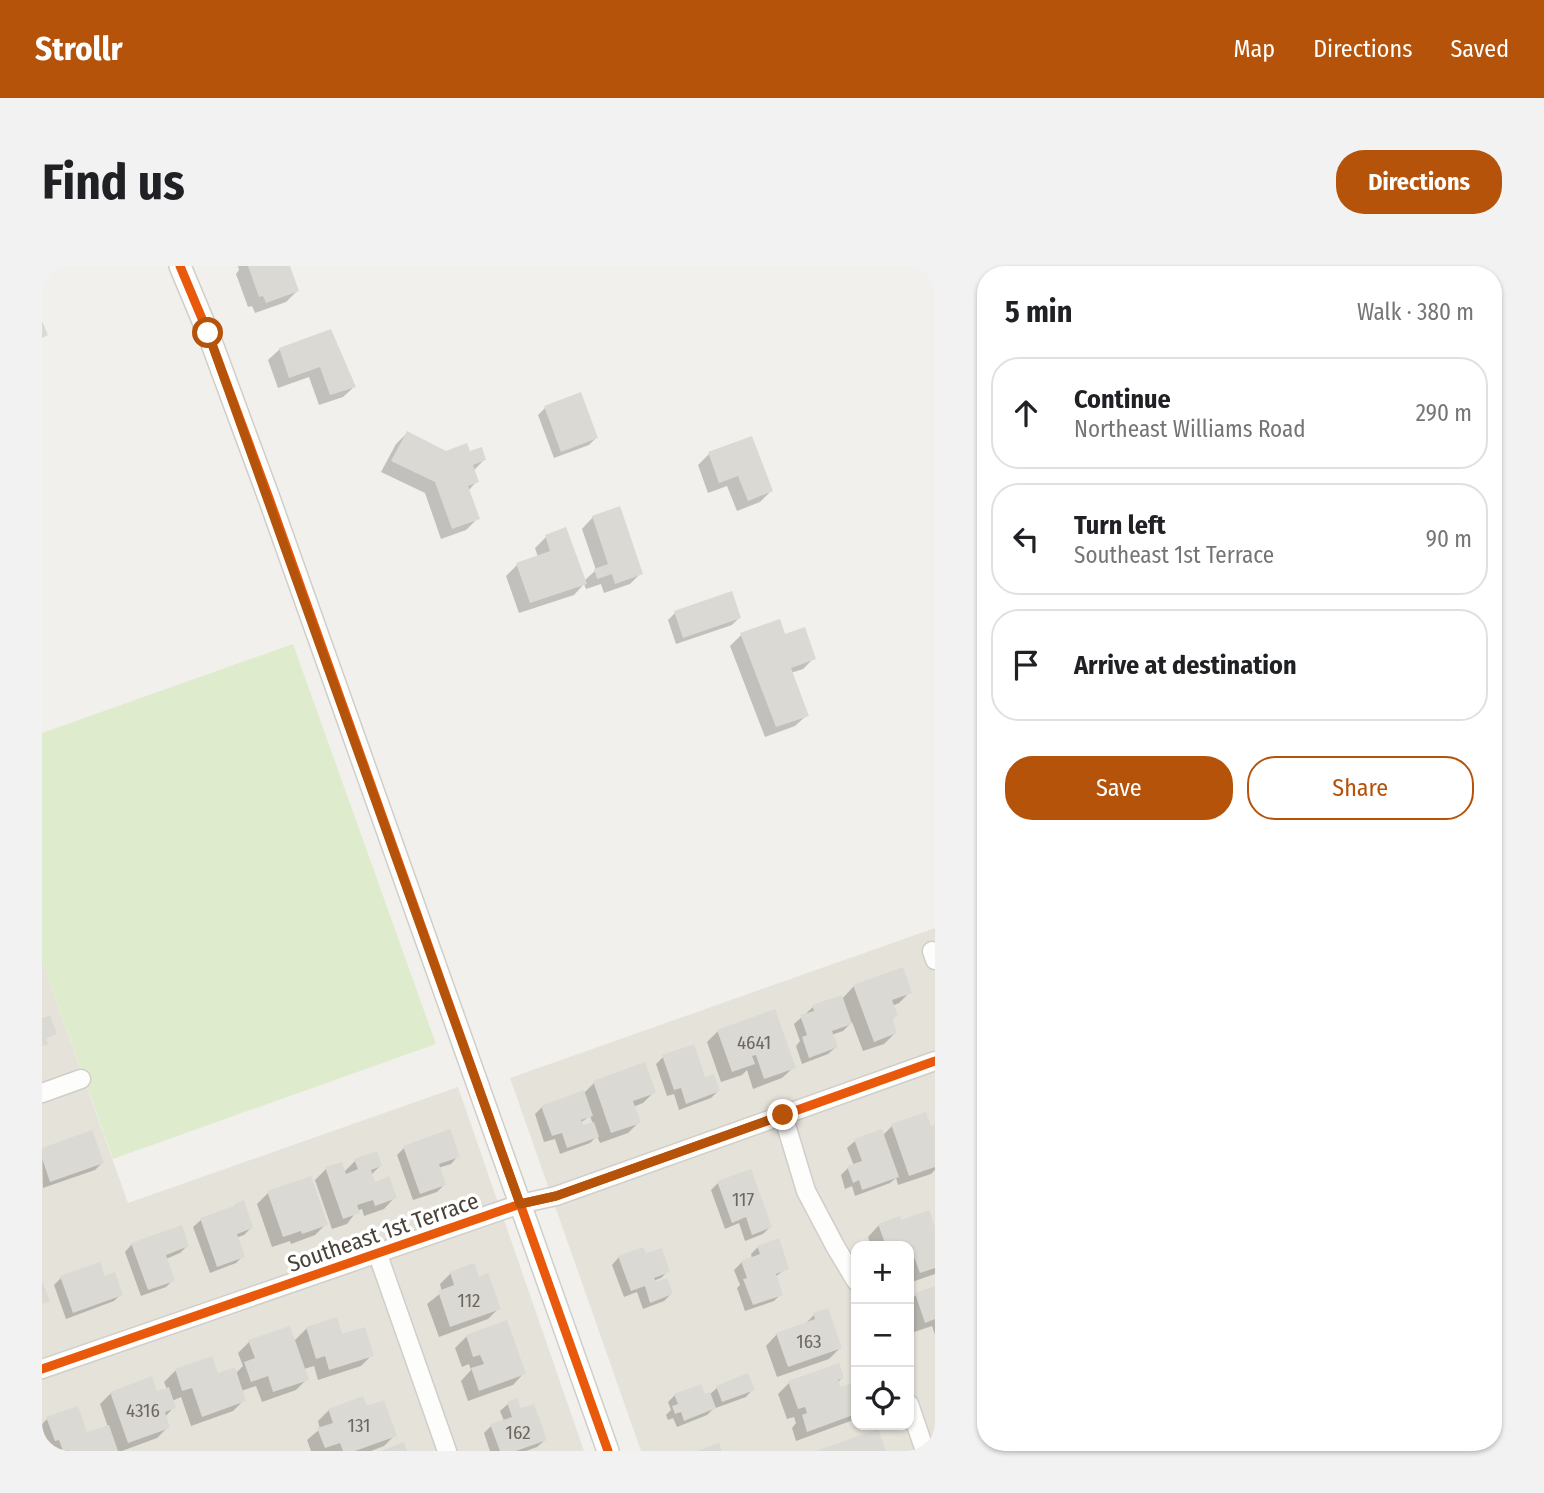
<!DOCTYPE html>
<html lang="en">
<head>
<meta charset="utf-8">
<style>
	body { margin:0; font-family:"Fira Sans Condensed",sans-serif; background:#f2f2f2; color:#202124 }
	.controls { position:absolute; right:21px; bottom:21px; display:grid; overflow:hidden; border-radius:14px; box-shadow:0 2px 5px #0004 }
	.controls button { width:63px; height:63px; display:grid; place-items:center; padding:0; border:0; border-bottom:2px solid #e0e0e0; background:#fff; color:#202124; font:35px sans-serif }
	.stop { position:absolute; width:21px; height:21px; margin:-16px; border:5px solid #b45309; border-radius:50%; background:#fff }
	.stop.end { background:#b45309; border-color:#fff; box-shadow:0 2px 7px #0008 }
	.list { margin:0; padding:0; list-style:none }
	h2 { display:flex; justify-content:space-between; align-items:center; height:91px; margin:0; padding:0 28px; font-size:30px }
	h2 small { font-size:23px; font-weight:400; color:#757577 }
	.list li { display:grid; grid-template-columns:46px 1fr auto; gap:21px; align-items:center; box-sizing:border-box; height:112px; margin:0 14px 14px; padding:0 14px; border:2px solid #e0e0e0; border-radius:28px }
	.list b { display:block; font-size:26px; white-space:nowrap }
	.list p { margin:0; font-size:23px; white-space:nowrap; color:#757577 }
	.list em { font-size:23px; font-style:normal; color:#757577 }
	.actions { display:flex; gap:14px; padding:21px 28px }
	.actions a { flex:1; padding:16px 0; border:2px solid #b45309; border-radius:28px; text-align:center; font-size:24px; color:#b45309 }
	.actions .main { background:#b45309; color:#fff }
	.icon { flex:none; width:38px; height:38px; fill:none; stroke:currentColor; stroke-width:2; stroke-linecap:round; stroke-linejoin:round }
	.map { position:relative; flex:none; width:893px; height:1185px; overflow:hidden; border-radius:28px }
	header { display:flex; align-items:center; gap:42px; box-sizing:border-box; height:98px; padding:0 35px; background:#b45309; color:#fff }
	header strong { font-size:33px }
	nav { display:flex; gap:38px; margin-inline-start:auto; font-size:24px }
	.intro { display:flex; align-items:center; justify-content:space-between; box-sizing:border-box; height:168px; padding:0 42px }
	h1 { margin:0; font-size:49px }
	.button { padding:18px 32px; border-radius:28px; background:#b45309; color:#fff; font-size:24px; font-weight:700 }
	main { display:flex; gap:42px; padding:0 42px }
	aside { flex:1; background:#fff; border-radius:28px; box-shadow:0 2px 5px #0004 }
	.map>svg:first-child { display:block }
	.residential { fill:#e5e2da; fill-rule:evenodd }
	.green { fill:#dfebcd }
	.shadow { fill:#0003; fill-rule:evenodd }
	.building { fill:#dbd9d4 }
	.lines { fill:none; stroke-linecap:round; stroke-linejoin:round }
	.minor-casing { stroke:#d0cec9; stroke-width:21 }
	.tertiary-casing { stroke:#d0cec9; stroke-width:24 }
	.minor { stroke:#fdfdfc; stroke-width:18 }
	.tertiary { stroke:#fdfdfc; stroke-width:21 }
	.cycleway-casing { stroke:#fff; stroke-width:13 }
	.cycleway { stroke:#e8590c; stroke-width:9 }
	.route { stroke:#b45309; stroke-width:9 }
	.labels { text-anchor:middle; dominant-baseline:central; stroke-width:7; stroke-linejoin:round; paint-order:stroke }
	.number-label { font-size:19px; fill:#6e6860 }
	.street-label { font-size:23px; fill:#484238; stroke:#fff }
</style>
</head>
<body>
<header>
<strong>Strollr</strong>
<nav><a>Map</a><a>Directions</a><a>Saved</a></nav>
</header>
<div class="intro"><h1>Find us</h1><a class="button">Directions</a></div>
<main>
<div class="map">
<svg width="893" height="1185" viewBox="0 0 893 1185">
	<rect width="100%" height="100%" fill="#f2f0ec"/>
	<g class="residential">
		<path d="M893 662V1185H599L468 812ZM814 980H867V1159H814Z"/>
		<path d="M0 695 86 937 416 821 542 1185H0Z"/>
	</g>
	<path class="green" d="M251 378 394 778 71 893 0 695V467Z"/>
	<g class="shadow">
		<path d="M196 0H247L255 25 244 36 213 47 210 40 206 41 194 8 197 4Z"/>
		<path d="M288 65 312 121 301 131 277 139 267 111 236 122 226 94 238 83Z"/>
		<path d="M503 142 554 172 547 179 512 192 496 149Z"/>
		<path d="M365 167 403 187 427 188 442 194 431 205 435 215 426 225 435 253 424 264 399 273 383 227 339 206 354 178Z"/>
		<path d="M667 188 729 225 718 236 695 245 685 220 666 227 656 199Z"/>
		<path d="M551 251 599 307 588 318 562 327 559 318 544 323 542 318 532 329 477 347 464 310 475 299 496 291 493 282 504 271 542 315 554 304 540 263Z"/>
		<path d="M633 347 697 352 690 359 634 378 626 354Z"/>
		<path d="M699 369 742 371 772 392 761 403 749 407 765 449 753 460 723 471 688 380Z"/>
		<path d="M812 720 868 726 857 737 850 740 853 750 849 754 853 767 842 778 821 785 810 756 801 765 789 769 794 781 786 788 760 798 754 780 758 775 752 758 771 741 799 734Z"/>
		<path d="M676 765 752 801 740 812 711 823 705 804 700 809 679 816 665 776Z"/>
		<path d="M621 791 662 813 676 825 669 832 637 844 632 828 625 830 614 798Z"/>
		<path d="M552 817 612 826 601 837 591 841 597 856 586 867 558 877 555 870 548 877 518 888 513 873 502 876 493 848 500 841 543 826ZM548 850 551 858 540 861 538 857Z"/>
		<path d="M850 860 888 862 893 860V904L889 908 856 919 854 912 848 917 813 930 810 920 803 923 799 909 806 902 812 900 805 882 813 875 841 869Z"/>
		<path d="M362 882 416 890 409 898 396 902 402 919 395 926 371 934 355 889Z"/>
		<path d="M0 884 60 897 53 904 1 922Z"/>
		<path d="M313 895 338 900 329 909 332 918 353 931 342 943 322 950 320 943 315 945 305 958 290 963 273 914 284 903 302 906Z"/>
		<path d="M676 917 728 961 721 968 703 975 697 957 683 963 669 924Z"/>
		<path d="M226 927 284 958 273 969 249 978 248 975 230 981 215 938Z"/>
		<path d="M195 938 209 962 202 969 194 972 201 990 194 997 168 1007 151 961 159 954 191 943Z"/>
		<path d="M886 946 893 966V1008L867 1017V980H829L826 971 837 959 858 956Z"/>
		<path d="M90 978 145 980 138 987 124 993 131 1014 124 1021 99 1030 83 986Z"/>
		<path d="M716 981 745 1002 733 1011 739 1028 732 1035 703 1045 695 1022 698 1019 692 1004 700 996 710 993 709 988Z"/>
		<path d="M603 989 626 1005 619 1012 611 1015 629 1028 622 1035 601 1043 595 1026 582 1031 570 999 577 991Z"/>
		<path d="M409 1007 435 1013 457 1042 446 1053 397 1071 385 1038 400 1026 398 1018Z"/>
		<path d="M19 1012H62L79 1028 72 1035 24 1053 12 1019Z"/>
		<path d="M893 1022V1069L890 1060 872 1066 867 1052V1035L874 1029Z"/>
		<path d="M772 1049 798 1082 787 1093 735 1111 724 1080 735 1068 763 1058Z"/>
		<path d="M464 1057 482 1107 471 1119 426 1135 419 1115 429 1104 427 1098 420 1101 413 1082 424 1071Z"/>
		<path d="M265 1062 299 1070 330 1089 319 1100 276 1114 272 1100 262 1103 265 1113 254 1124 220 1136 214 1120 199 1125 202 1134 191 1145 149 1160 139 1131 130 1135 132 1141 123 1151 126 1161 115 1172 80 1185H0V1158L5 1153 44 1168 66 1161 58 1138 69 1127H114L125 1123 122 1116 133 1105 169 1092 175 1109 193 1108 201 1100 196 1087 207 1076 252 1075Z"/>
		<path d="M800 1112 795 1117 798 1123 814 1118V1153L754 1175 750 1162 754 1157 752 1151 745 1153 736 1128 747 1117Z"/>
		<path d="M675 1122 711 1123 704 1131 671 1143 665 1149 635 1161 631 1152 626 1154 624 1149 629 1144 626 1136 633 1129H667Z"/>
		<path d="M466 1138 478 1144 503 1174 495 1181 484 1185H448L442 1167 449 1160 462 1155 458 1145Z"/>
		<path d="M324 1142 353 1169 342 1180 329 1185H269L265 1174 278 1163 276 1155 287 1144Z"/>
	</g>
	<g class="building">
		<path d="M206 0H248L257 25 224 37 221 30 217 31Z"/>
		<path d="M0 55 6 69 0 72Z"/>
		<path d="M289 63 314 121 288 129 278 101 247 112 237 82Z"/>
		<path d="M539 126 556 172 519 186 502 140Z"/>
		<path d="M365 165 404 185 425 177 428 185 440 181 444 194 431 199 437 216 426 220 438 253 410 263 393 216 349 195Z"/>
		<path d="M710 170 731 225 706 235 696 210 677 217 666 186Z"/>
		<path d="M578 240 601 308 573 318 570 308 555 313 552 303 566 298 550 250Z"/>
		<path d="M524 261 545 318 488 337 474 297 508 285 503 269Z"/>
		<path d="M690 325 699 352 641 372 632 345Z"/>
		<path d="M738 353 743 368 763 361 774 393 749 402 767 450 734 461 698 367Z"/>
		<path d="M861 701 870 727 850 734 856 750 850 752 855 767 832 776 811 719Z"/>
		<path d="M800 729 810 758 790 765 796 781 767 792 760 771 765 769 758 749 772 745 770 739Z"/>
		<path d="M733 743 754 802 722 813 714 789 710 790 713 798 690 806 675 764Z"/>
		<path d="M8 750 15 768 4 772 6 778 0 780V752Z"/>
		<path d="M652 778 663 811 672 808 678 825 644 838 639 822 632 824 620 789Z"/>
		<path d="M603 796 614 827 591 835 599 857 569 867 551 815Z"/>
		<path d="M542 824 551 850 539 854 541 859 552 856 557 871 525 882 520 867 510 870 499 840Z"/>
		<path d="M884 846 889 860 893 858V901L867 910 849 858Z"/>
		<path d="M408 863 418 891 397 898 404 919 378 928 361 880Z"/>
		<path d="M840 863 857 911 820 924 817 914 811 917 805 900 820 895 812 873Z"/>
		<path d="M50 864 62 897 8 916 0 892V882Z"/>
		<path d="M335 885 340 900 329 904 333 916 347 910 355 932 333 940 331 934 315 939 318 947 301 953 283 901 300 896 304 908 316 903 312 893Z"/>
		<path d="M709 903 730 961 710 969 704 951 690 957 675 915Z"/>
		<path d="M269 910 286 959 260 968 259 965 241 971 225 925Z"/>
		<path d="M202 934 211 962 195 968 203 991 175 1001 158 952 195 939 194 937Z"/>
		<path d="M887 944 893 961V1002L878 1007 869 983 867 984V980H844L836 958 858 950 859 954Z"/>
		<path d="M140 959 147 980 124 989 133 1015 106 1024 89 977Z"/>
		<path d="M737 972 747 1003 734 1008 741 1029 711 1039 701 1013 705 1012 699 995 718 988 715 980Z"/>
		<path d="M601 981 604 987 620 982 628 1006 612 1012 614 1016 625 1012 631 1028 608 1037 603 1020 589 1025 576 990Z"/>
		<path d="M58 996 63 1010 73 1006 81 1029 31 1047 18 1010Z"/>
		<path d="M432 997 437 1011 446 1007 459 1043 408 1061 396 1025 412 1019 408 1006Z"/>
		<path d="M0 1015 8 1035 0 1038Z"/>
		<path d="M893 1020V1053L883 1057 873 1027Z"/>
		<path d="M786 1042 800 1082 746 1101 734 1067 773 1053 771 1047Z"/>
		<path d="M295 1051 300 1068 323 1061 332 1090 287 1104 283 1090 274 1093 264 1061Z"/>
		<path d="M465 1054 484 1108 437 1125 429 1102 442 1098 438 1089 431 1091 424 1069Z"/>
		<path d="M248 1060 267 1114 231 1126 226 1110 209 1116 202 1096 213 1092 206 1074Z"/>
		<path d="M170 1090 176 1107 193 1101 204 1135 160 1151 150 1122 140 1125 133 1103Z"/>
		<path d="M797 1097 802 1112 796 1114 799 1121 814 1115V1148L765 1166 760 1149 765 1147 763 1141 756 1143 746 1115Z"/>
		<path d="M706 1107 713 1124 680 1136 674 1120Z"/>
		<path d="M110 1110 115 1125 127 1121 134 1142 123 1146 128 1162 86 1177 68 1126Z"/>
		<path d="M659 1118 663 1128 668 1126 674 1142 642 1155 639 1146 633 1148 630 1140 636 1138 632 1128Z"/>
		<path d="M321 1130 325 1140 342 1134 355 1170 313 1185H301L298 1177 283 1182 275 1162 291 1157 286 1143Z"/>
		<path d="M475 1132 479 1142 492 1138 505 1174 474 1185H458L448 1158 470 1151 465 1136Z"/>
		<path d="M36 1140 45 1166 67 1159 76 1185H21L17 1174 13 1175 4 1151Z"/>
		<path d="M836 1163 844 1185H774Z"/>
		<path d="M362 1176 365 1185H339Z"/>
		<path d="M677 1177 680 1185H655Z"/>
	</g>
	<g class="lines">
		<defs>
			<g id="minor">
				<path d="M890 685 893 694"/>
				<path d="M0 827 39 813"/>
				<path d="M741 849 764 925 793 980 814 1015"/>
				<path d="M336 989 405 1185"/>
				<path d="M0 1103 478 938 514 930 893 795"/>
				<path d="M867 1138 883 1185"/>
			</g>
			<path id="tertiary" d="M138 0 166 67 227 232 566 1185"/>
		</defs>
		<use href="#minor" class="minor-casing"/>
		<use href="#tertiary" class="tertiary-casing"/>
		<use href="#minor" class="minor"/>
		<use href="#tertiary" class="tertiary"/>
		<defs>
			<g id="cycleway">
				<path d="M138 0 166 67 227 232 566 1185"/>
				<path d="M0 1103 478 938 514 930 893 795"/>
			</g>
		</defs>
		<use href="#cycleway" class="cycleway-casing"/>
		<use href="#cycleway" class="cycleway"/>
	</g>
	<g class="lines">
		<path class="route" d="M166 67 478 938 514 930 741 849"/>
	</g>
	<g class="labels">
		<g class="number-label">
			<text x="712" y="776">4641</text>
			<text x="701" y="933">117</text>
			<text x="427" y="1034">112</text>
			<text x="767" y="1075">163</text>
			<text x="101" y="1144">4316</text>
			<text x="317" y="1159">131</text>
			<text x="476" y="1166">162</text>
		</g>
		<g class="street-label">
			<text transform="translate(341 966) rotate(-19)">Southeast 1st Terrace</text>
		</g>
	</g>
</svg>
<div class="controls">
<button>+</button>
<button>−</button>
<button><svg class="icon" aria-label="locate" viewBox="0 0 24 24"><circle cx="12" cy="12" r="6"/><path d="M12 2v4M12 18v4M2 12h4M18 12h4"/></svg></button>
</div>
<div class="stop" style="left:166px;top:67px"></div>
<div class="stop end" style="left:741px;top:849px"></div>
</div>
<aside>
<h2>5 min<small>Walk · 380 m</small></h2>
<ul class="list">
<li><svg class="icon" aria-label="ahead" viewBox="0 0 24 24"><path d="M12 20V5M6 11l6-6 6 6"/></svg><div><b>Continue</b><p>Northeast Williams Road</p></div><em>290 m</em></li>
<li><svg class="icon" aria-label="left" viewBox="0 0 24 24"><path d="M17 20v-9H6M10 6l-5 5 5 5"/></svg><div><b>Turn left</b><p>Southeast 1st Terrace</p></div><em>90 m</em></li>
<li><svg class="icon" aria-label="arrive" viewBox="0 0 24 24"><path d="M6 21V4h12l-3 4 3 4H6"/></svg><div><b>Arrive at destination</b></div></li>
</ul>
<div class="actions"><a class="main">Save</a><a>Share</a></div>
</aside>
</main>
</body>
</html>
